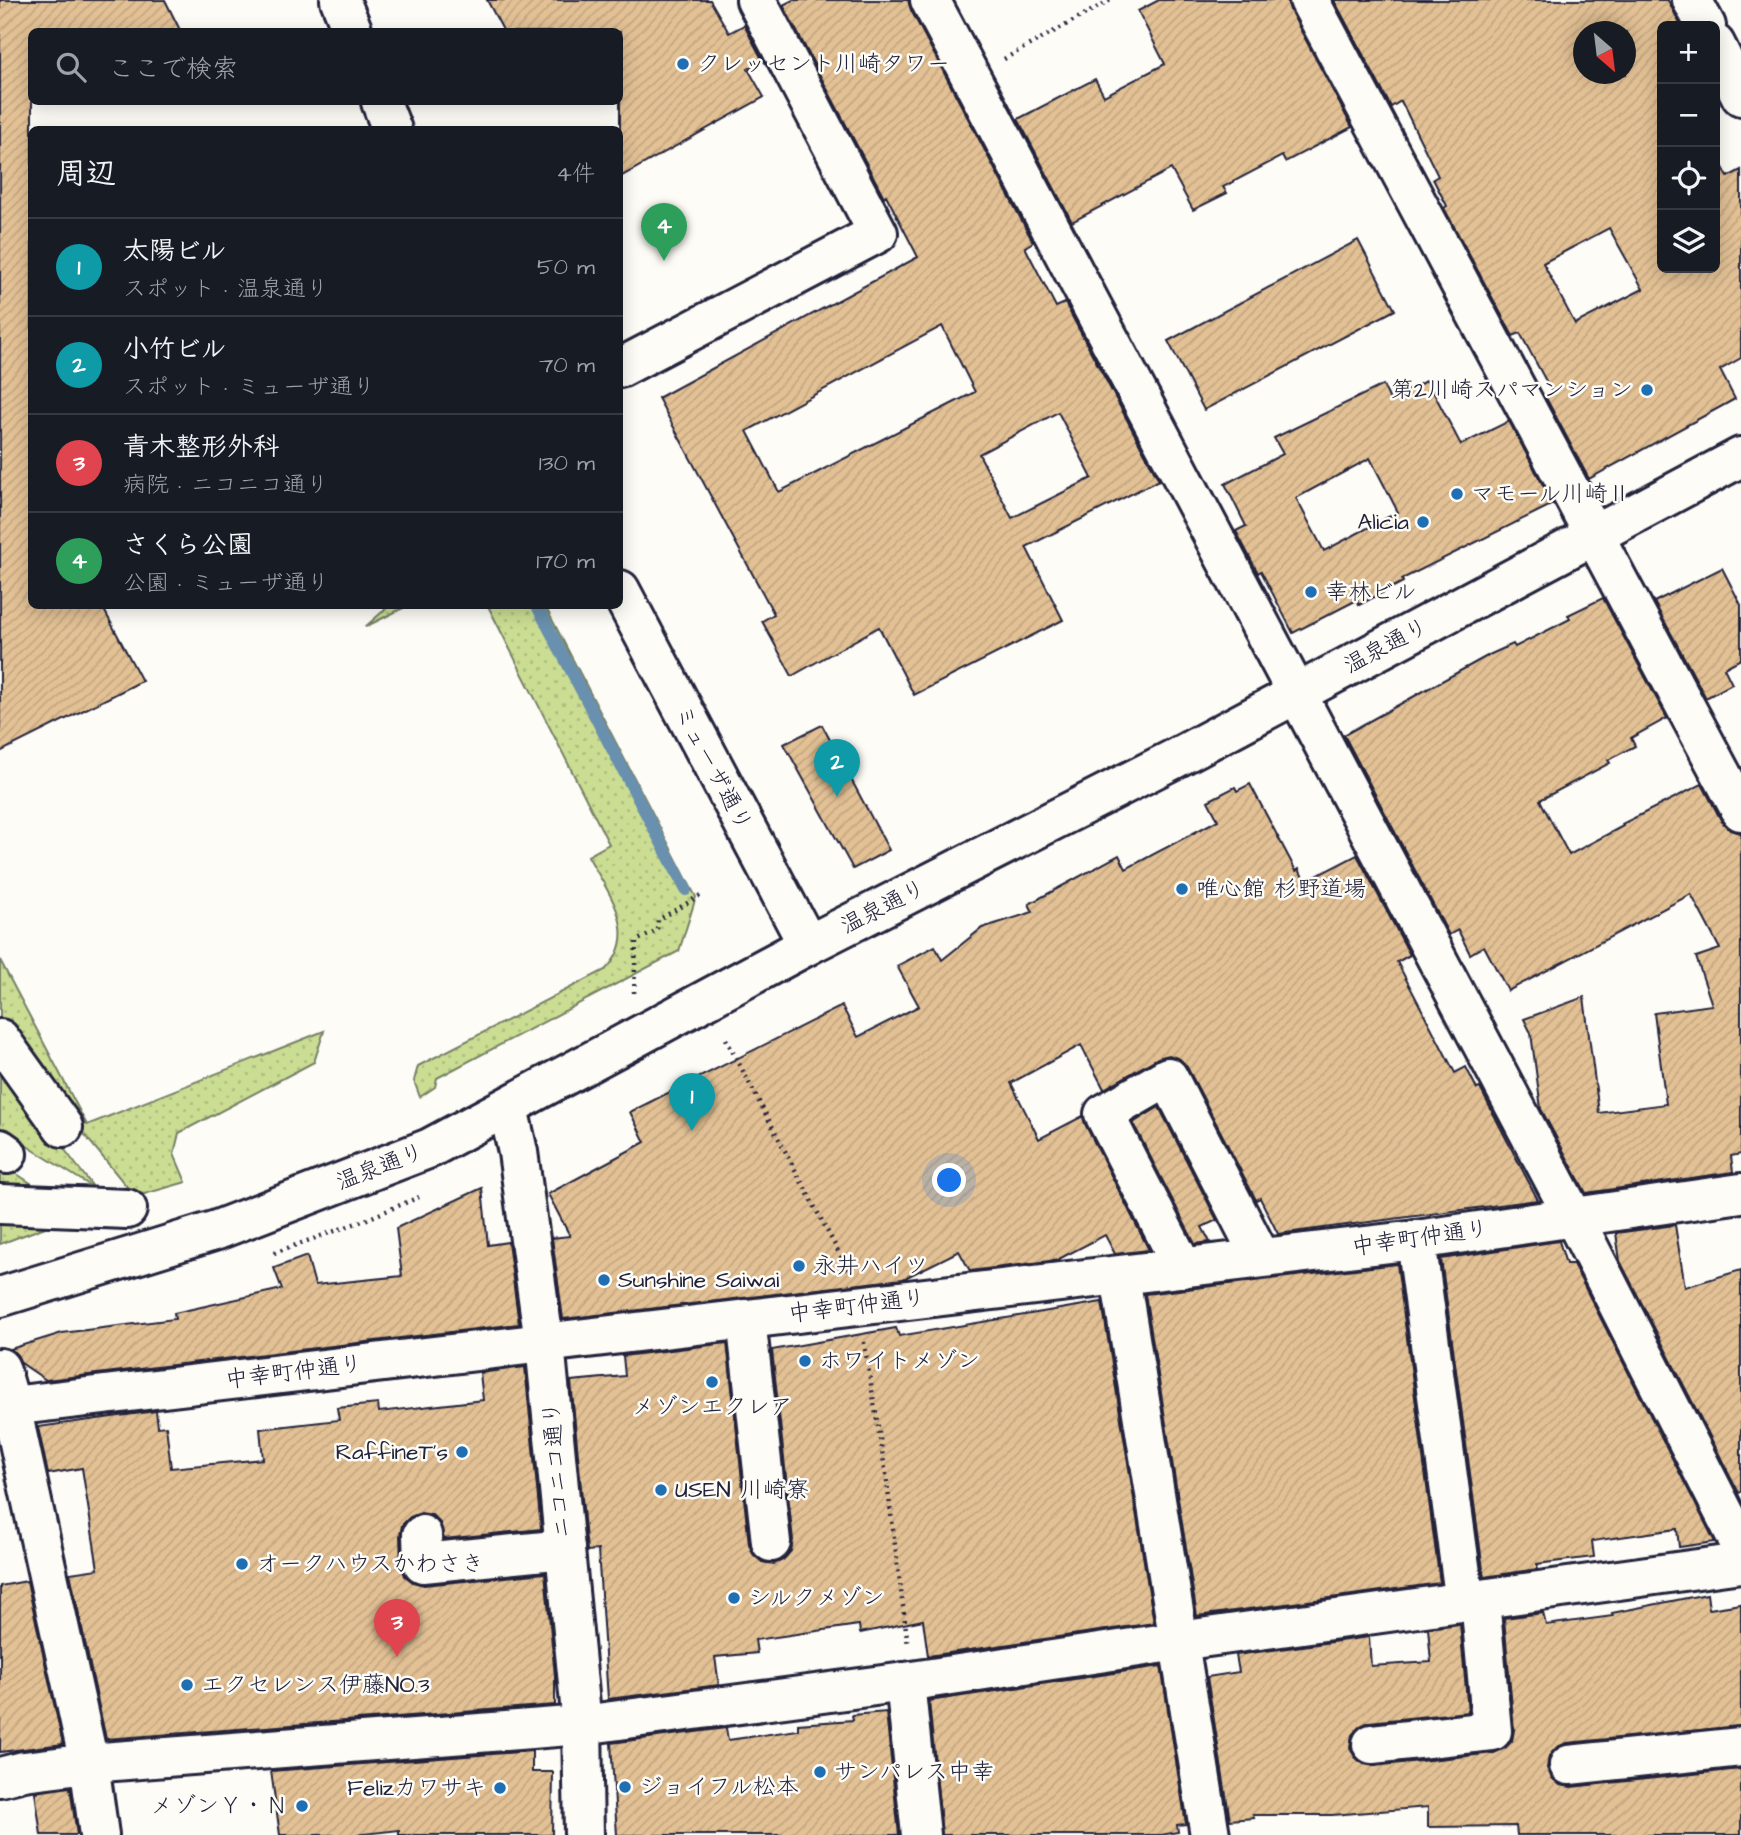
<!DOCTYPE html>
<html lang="ja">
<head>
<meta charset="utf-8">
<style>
	body { margin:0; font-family:"Architects Daughter","Klee One",sans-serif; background:#20242c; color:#f1f3f6 }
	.controls { position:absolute; right:21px; top:21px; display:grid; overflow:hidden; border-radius:10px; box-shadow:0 4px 18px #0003 }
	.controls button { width:63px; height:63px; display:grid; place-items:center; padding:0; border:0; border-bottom:2px solid #363941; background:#171b24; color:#f1f3f6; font:35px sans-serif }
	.compass { position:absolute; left:1573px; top:21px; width:63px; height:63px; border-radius:50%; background:#171b24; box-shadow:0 4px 18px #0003; rotate:152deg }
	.you { position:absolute; left:950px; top:1181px; width:24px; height:24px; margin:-18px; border:5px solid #fff; border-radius:50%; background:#1a73e8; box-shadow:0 0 0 10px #1a73e833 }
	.badge { display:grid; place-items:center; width:46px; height:46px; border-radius:50%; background:#7c3aed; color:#fff; font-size:23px; font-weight:700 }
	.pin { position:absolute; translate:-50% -58px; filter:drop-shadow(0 2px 4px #0008) }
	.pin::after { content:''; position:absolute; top:37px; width:24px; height:21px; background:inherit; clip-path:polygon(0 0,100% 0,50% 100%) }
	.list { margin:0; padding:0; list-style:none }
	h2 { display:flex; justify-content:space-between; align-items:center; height:91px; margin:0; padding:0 28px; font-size:30px }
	h2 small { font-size:23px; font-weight:400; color:#9ea1a6 }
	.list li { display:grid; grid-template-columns:46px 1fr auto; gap:21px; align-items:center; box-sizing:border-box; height:98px; padding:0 28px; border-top:2px solid #363941 }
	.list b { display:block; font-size:26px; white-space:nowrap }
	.list p { margin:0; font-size:23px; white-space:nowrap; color:#9ea1a6 }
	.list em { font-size:23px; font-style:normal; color:#9ea1a6 }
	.icon { flex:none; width:38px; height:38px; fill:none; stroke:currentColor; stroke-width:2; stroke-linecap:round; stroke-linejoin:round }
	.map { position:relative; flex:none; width:1741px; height:1835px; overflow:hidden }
	.search { position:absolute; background:#171b24; box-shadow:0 4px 18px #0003; left:28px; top:28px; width:595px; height:77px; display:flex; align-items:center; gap:18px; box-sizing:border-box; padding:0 24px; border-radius:10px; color:#9ea1a6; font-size:26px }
	.panel { position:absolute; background:#171b24; box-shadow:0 4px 18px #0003; left:28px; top:126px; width:595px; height:483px; border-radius:10px }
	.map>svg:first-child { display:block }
	.green { fill:url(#green-dots); stroke:#768066; stroke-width:2 }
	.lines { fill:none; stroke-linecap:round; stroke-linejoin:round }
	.stream { stroke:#6990ae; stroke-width:12 }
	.building { fill:url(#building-hatch); stroke:#22223b; stroke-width:2; fill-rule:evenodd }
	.minor-casing { stroke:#22223b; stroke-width:44 }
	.path { stroke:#22223b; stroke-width:4.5; stroke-dasharray:2 5; stroke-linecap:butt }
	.minor { stroke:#fdfcf7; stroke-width:38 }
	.poi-dot { fill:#1f6fb2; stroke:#fdfcf7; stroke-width:2.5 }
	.labels { text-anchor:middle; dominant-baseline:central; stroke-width:5; stroke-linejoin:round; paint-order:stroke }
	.poi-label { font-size:23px; fill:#22223b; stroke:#fdfcf7; text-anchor:start }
	.street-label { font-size:23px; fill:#22223b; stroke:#fdfcf7 }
</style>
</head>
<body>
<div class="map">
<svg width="1741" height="1835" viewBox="0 0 1741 1835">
	<defs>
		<pattern id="green-dots" width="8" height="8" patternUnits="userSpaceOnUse" patternTransform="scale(1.75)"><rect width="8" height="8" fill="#cadd92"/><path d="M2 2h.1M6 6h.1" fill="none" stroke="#adbd7f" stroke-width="1.8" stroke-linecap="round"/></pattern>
		<pattern id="building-hatch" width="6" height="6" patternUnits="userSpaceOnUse" patternTransform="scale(1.75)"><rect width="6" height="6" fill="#e3c195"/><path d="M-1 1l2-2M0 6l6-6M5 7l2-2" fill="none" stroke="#c2a681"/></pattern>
	</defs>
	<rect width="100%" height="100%" fill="#fdfcf7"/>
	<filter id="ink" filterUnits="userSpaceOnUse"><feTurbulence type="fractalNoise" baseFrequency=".0143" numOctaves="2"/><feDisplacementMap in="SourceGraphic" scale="14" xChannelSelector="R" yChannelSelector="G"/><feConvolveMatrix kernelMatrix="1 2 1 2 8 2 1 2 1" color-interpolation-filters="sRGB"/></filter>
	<g filter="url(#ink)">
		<g class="green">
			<path d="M389 606H407L365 627Z"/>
			<path d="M488 606H545L696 897 679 951 437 1078 435 1087 420 1097 414 1081 418 1066 605 970C642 934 608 893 588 856L609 844Z"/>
			<path d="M0 960 87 1125 324 1031 314 1062 179 1133 174 1154 186 1182 141 1195 132 1193 74 1122 0 1020Z"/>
			<path d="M0 1065 94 1188 0 1129Z"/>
			<path d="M0 1163 52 1197 0 1196Z"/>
			<path d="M0 1214 72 1217 0 1244Z"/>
		</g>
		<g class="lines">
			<path class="stream" d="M537 606 686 890"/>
		</g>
		<g class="building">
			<path d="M0 0H165L181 32H32V606H102L142 681 0 752Z"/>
			<path d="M487 0H710L729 33 744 25 763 61 748 69 764 97 620 177V32H504Z"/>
			<path d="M793 0H908L911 10 1033 242 1025 247 1056 307 1065 303 1159 480 1026 547 1063 620 914 695 879 627 792 676 762 621 774 614 658 398 918 257 886 195 884 197 783 5ZM942 326 975 392 779 492 747 431ZM1058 412 1092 478 1012 518 979 454Z"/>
			<path d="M1159 0H1287L1290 10 1352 127 1285 162 1282 156 1223 187 1227 193 1193 210 1171 169 1072 222 1018 119 1095 79 1104 96 1165 64 1138 11Z"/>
			<path d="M1334 0H1668L1681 26H1662V268H1715V152L1728 177 1741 170V358L1720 370 1735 399 1589 479 1546 398 1553 394 1520 333 1513 336 1444 208 1447 206 1433 179 1438 176 1401 101 1391 107ZM1584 32H1626V74H1584ZM1609 228 1643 289 1575 324 1543 263Z"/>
			<path d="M1358 240 1395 310 1204 410 1168 341Z"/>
			<path d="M1427 380 1461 445 1509 421 1553 504 1402 579 1403 582 1359 605 1357 600 1293 633 1261 571 1258 573 1236 531 1246 526 1225 484 1283 454 1274 438 1383 385 1390 400ZM1370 458 1398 512 1324 551 1296 498Z"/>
			<path d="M1722 568 1741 605V659L1724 668 1732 684 1706 698 1654 602Z"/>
			<path d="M1603 598 1667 718 1631 738 1635 746 1608 760 1610 763 1540 800 1569 855 1623 826 1622 824 1702 784 1722 822 1730 830 1741 833V1154L1731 1156 1733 1172 1586 1193 1541 1109 1531 1033 1524 1019 1584 997 1599 1113 1666 1104 1654 1013 1712 1005 1696 957 1720 949 1691 894 1508 991 1484 946 1470 954 1458 930 1449 935 1344 735 1489 655 1513 644 1515 647 1570 619 1568 615Z"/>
			<path d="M822 725 889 850 853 869 784 744Z"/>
			<path d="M1250 784 1296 871 1299 869 1305 882 1357 855 1410 955 1397 962 1455 1073 1466 1067 1477 1089 1480 1088 1538 1200 1278 1234 1260 1198 1256 1200 1187 1067 1180 1059 1169 1055 1158 1058 1104 1089 1081 1045 1011 1083 1039 1139 1083 1116 1085 1124 1149 1250 1115 1254 1105 1235 1057 1260 970 1271 959 1251 903 1279 563 1319 552 1238 570 1236 548 1194 645 1142 630 1112 842 1006 858 1037 919 1006 897 966 935 946 942 960 982 928 1033 912 1029 904 1119 855 1126 869 1218 820 1208 801 1235 787 1237 791Z"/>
			<path d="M1159 1107 1217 1220 1202 1227 1210 1242 1195 1244 1133 1123Z"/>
			<path d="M482 1188 488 1245 508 1242 519 1324 46 1380 21 1363 16 1353 10 1349 62 1333 175 1319 174 1313 282 1289 274 1268 307 1256 315 1285 402 1276 396 1228Z"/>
			<path d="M1675 1225 1685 1287 1741 1270V1492L1739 1493 1620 1261 1616 1233Z"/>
			<path d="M1559 1241 1566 1264H1573L1715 1542 1679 1547 1677 1529 1592 1541 1594 1557 1537 1564V1569L1484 1577 1441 1259Z"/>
			<path d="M1397 1264 1440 1583 1197 1616 1145 1294Z"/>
			<path d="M1102 1302 1154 1623 928 1656 923 1620 860 1633 859 1625 755 1640 757 1653 715 1657 719 1685 608 1699 598 1550 587 1551 571 1381 625 1376 623 1356 727 1343 749 1544 753 1554 762 1562 774 1564 783 1560 791 1551 793 1540 772 1350 896 1328 899 1336Z"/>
			<path d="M525 1367 541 1529 444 1539 440 1523 432 1515 421 1513 410 1517 402 1525 400 1536 401 1564 405 1576 413 1582 424 1585 545 1573 555 1676V1705L106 1739 70 1573 98 1569 82 1468 48 1474 38 1427 156 1411 158 1427 166 1426 171 1468 263 1459 260 1429 339 1420 337 1408 378 1404 379 1412 483 1400 480 1373Z"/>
			<path d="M27 1581 63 1744 0 1752V1586Z"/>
			<path d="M1707 1594 1709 1609 1741 1604V1726L1567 1743 1557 1747 1549 1756 1547 1768 1552 1778 1560 1785 1571 1787 1741 1769V1835H1517L1516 1826 1428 1827V1807L1332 1815H1253L1254 1818 1230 1820 1207 1677 1239 1672 1236 1655 1369 1637 1371 1666 1431 1662 1428 1628 1460 1624 1468 1712 1369 1722 1360 1726 1352 1735 1350 1747 1355 1757 1364 1764 1374 1766 1494 1753 1505 1748 1512 1741 1514 1730 1504 1618 1543 1613 1546 1625 1613 1616 1612 1613Z"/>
			<path d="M1161 1666 1186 1824 1177 1825 1178 1832 1161 1835H942L929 1701Z"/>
			<path d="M886 1712 899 1835H617L611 1743 726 1728 728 1740 798 1730V1724L853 1720 852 1715Z"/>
			<path d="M532 1751V1772H553L552 1835H399V1830L355 1835H280L271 1771Z"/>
			<path d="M70 1787 77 1835H41L35 1792Z"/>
		</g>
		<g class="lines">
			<defs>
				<g id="minor">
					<path d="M340 0 353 32"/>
					<path d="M930 0 1573 1216 1741 1546"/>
					<path d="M1309 0 1741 811"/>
					<path d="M1692 0 1706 26"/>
					<path d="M1715 44 1741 96"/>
					<path d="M381 102 392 130"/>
					<path d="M620 368 878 233 756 0"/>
					<path d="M620 590 808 945"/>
					<path d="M0 1039 63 1127"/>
					<path d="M508 1108 518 1152 547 1364 582 1725 584 1835"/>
					<path d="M0 1149 7 1154"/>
					<path d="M0 1204 127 1209"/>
					<path d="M1416 1240 1465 1603"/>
					<path d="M1183 1268 1104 1114 1168 1077 1261 1258"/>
					<path d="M1120 1276 1210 1835"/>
					<path d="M0 1297 217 1230 430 1148 808 945 1174 759 1741 457"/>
					<path d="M746 1319 771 1542"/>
					<path d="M0 1368 11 1406 1416 1240 1741 1193"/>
					<path d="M11 1406 89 1763 99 1835"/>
					<path d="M422 1535 423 1563 565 1549"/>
					<path d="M905 1682 921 1835"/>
					<path d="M1372 1744 1492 1731 1480 1600"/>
					<path d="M1569 1765 1741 1747"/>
					<path d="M0 1777 24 1771 89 1763 582 1725 905 1682 1179 1641 1741 1563"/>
				</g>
			</defs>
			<use href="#minor" class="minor-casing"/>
			<g class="path">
				<path d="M1004 59 1111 0"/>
				<path d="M634 993 636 941 657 931 658 920 701 895"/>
				<path d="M726 1039 848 1270"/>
				<path d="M274 1253 365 1220 419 1197"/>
				<path d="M864 1342 886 1475 908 1645"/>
			</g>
			<use href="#minor" class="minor"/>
		</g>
	</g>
	<g class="poi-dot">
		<circle cx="683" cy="64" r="7"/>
		<circle cx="1647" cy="390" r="7"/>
		<circle cx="1457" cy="494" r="7"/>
		<circle cx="1423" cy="522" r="7"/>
		<circle cx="1311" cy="592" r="7"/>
		<circle cx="1182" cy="889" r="7"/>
		<circle cx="799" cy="1266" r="7"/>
		<circle cx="604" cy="1280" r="7"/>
		<circle cx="805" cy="1361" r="7"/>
		<circle cx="712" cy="1382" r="7"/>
		<circle cx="462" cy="1452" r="7"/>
		<circle cx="661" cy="1490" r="7"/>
		<circle cx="242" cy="1564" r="7"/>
		<circle cx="734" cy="1598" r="7"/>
		<circle cx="187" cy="1685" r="7"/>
		<circle cx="820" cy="1772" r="7"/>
		<circle cx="625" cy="1787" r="7"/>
		<circle cx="500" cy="1788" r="7"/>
		<circle cx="302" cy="1806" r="7"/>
	</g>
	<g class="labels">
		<g class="poi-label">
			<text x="697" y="64">クレッセント川崎タワー</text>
			<text x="1633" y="390" text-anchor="end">第2川崎スパマンション</text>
			<text x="1471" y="494">マモール川崎Ⅱ</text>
			<text x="1409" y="522" text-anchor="end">Alicia</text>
			<text x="1325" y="592">幸林ビル</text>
			<text x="1196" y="889">唯心館 杉野道場</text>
			<text x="813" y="1266">永井ハイツ</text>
			<text x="618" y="1280">Sunshine Saiwai</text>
			<text x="819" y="1361">ホワイトメゾン</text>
			<text x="712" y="1407" text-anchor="middle">メゾンエクレア</text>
			<text x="448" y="1452" text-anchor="end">RaffineT's</text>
			<text x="675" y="1490">USEN 川崎寮</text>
			<text x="256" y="1564">オークハウスかわさき</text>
			<text x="748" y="1598">シルクメゾン</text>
			<text x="201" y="1685">エクセレンス伊藤NO.3</text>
			<text x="834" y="1772">サンパレス中幸</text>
			<text x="639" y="1787">ジョイフル松本</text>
			<text x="486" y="1788" text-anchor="end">Felizカワサキ</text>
			<text x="288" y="1806" text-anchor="end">メゾンＹ・Ｎ</text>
		</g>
		<g class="street-label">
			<text transform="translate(1386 646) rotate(-28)">温泉通り</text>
			<text transform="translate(713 768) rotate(62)">ミューザ通り</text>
			<text transform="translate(883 907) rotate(-27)">温泉通り</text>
			<text transform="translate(380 1167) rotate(-21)">温泉通り</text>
			<text transform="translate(1420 1238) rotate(-8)">中幸町仲通り</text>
			<text transform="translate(857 1306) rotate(-7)">中幸町仲通り</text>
			<text transform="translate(294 1372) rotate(-7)">中幸町仲通り</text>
			<text transform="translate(557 1470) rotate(-95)">ニコニコ通り</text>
		</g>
	</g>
</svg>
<div class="controls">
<button>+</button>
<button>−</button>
<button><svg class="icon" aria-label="locate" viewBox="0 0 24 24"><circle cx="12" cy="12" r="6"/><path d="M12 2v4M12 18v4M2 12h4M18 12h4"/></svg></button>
<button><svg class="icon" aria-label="layers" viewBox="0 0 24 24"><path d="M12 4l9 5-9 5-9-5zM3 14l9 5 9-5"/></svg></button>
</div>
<svg class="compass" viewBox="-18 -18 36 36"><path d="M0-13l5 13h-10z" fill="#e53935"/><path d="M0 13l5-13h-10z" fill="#9ea1a6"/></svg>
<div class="you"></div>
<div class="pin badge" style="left:692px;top:1131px;background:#0f9aa8">1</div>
<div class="pin badge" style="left:837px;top:797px;background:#0f9aa8">2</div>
<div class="pin badge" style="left:397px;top:1657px;background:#e0444e">3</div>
<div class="pin badge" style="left:664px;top:261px;background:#2e9e5b">4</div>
<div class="search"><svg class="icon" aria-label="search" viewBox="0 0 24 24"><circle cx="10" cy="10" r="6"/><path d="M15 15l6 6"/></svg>ここで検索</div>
<section class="panel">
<h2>周辺<small>4件</small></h2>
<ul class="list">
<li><span class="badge" style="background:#0f9aa8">1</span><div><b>太陽ビル</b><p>スポット · 温泉通り</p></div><em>50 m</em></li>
<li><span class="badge" style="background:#0f9aa8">2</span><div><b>小竹ビル</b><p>スポット · ミューザ通り</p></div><em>70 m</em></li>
<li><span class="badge" style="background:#e0444e">3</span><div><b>青木整形外科</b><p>病院 · ニコニコ通り</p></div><em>130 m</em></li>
<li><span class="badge" style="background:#2e9e5b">4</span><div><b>さくら公園</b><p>公園 · ミューザ通り</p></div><em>170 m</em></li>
</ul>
</section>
</div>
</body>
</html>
